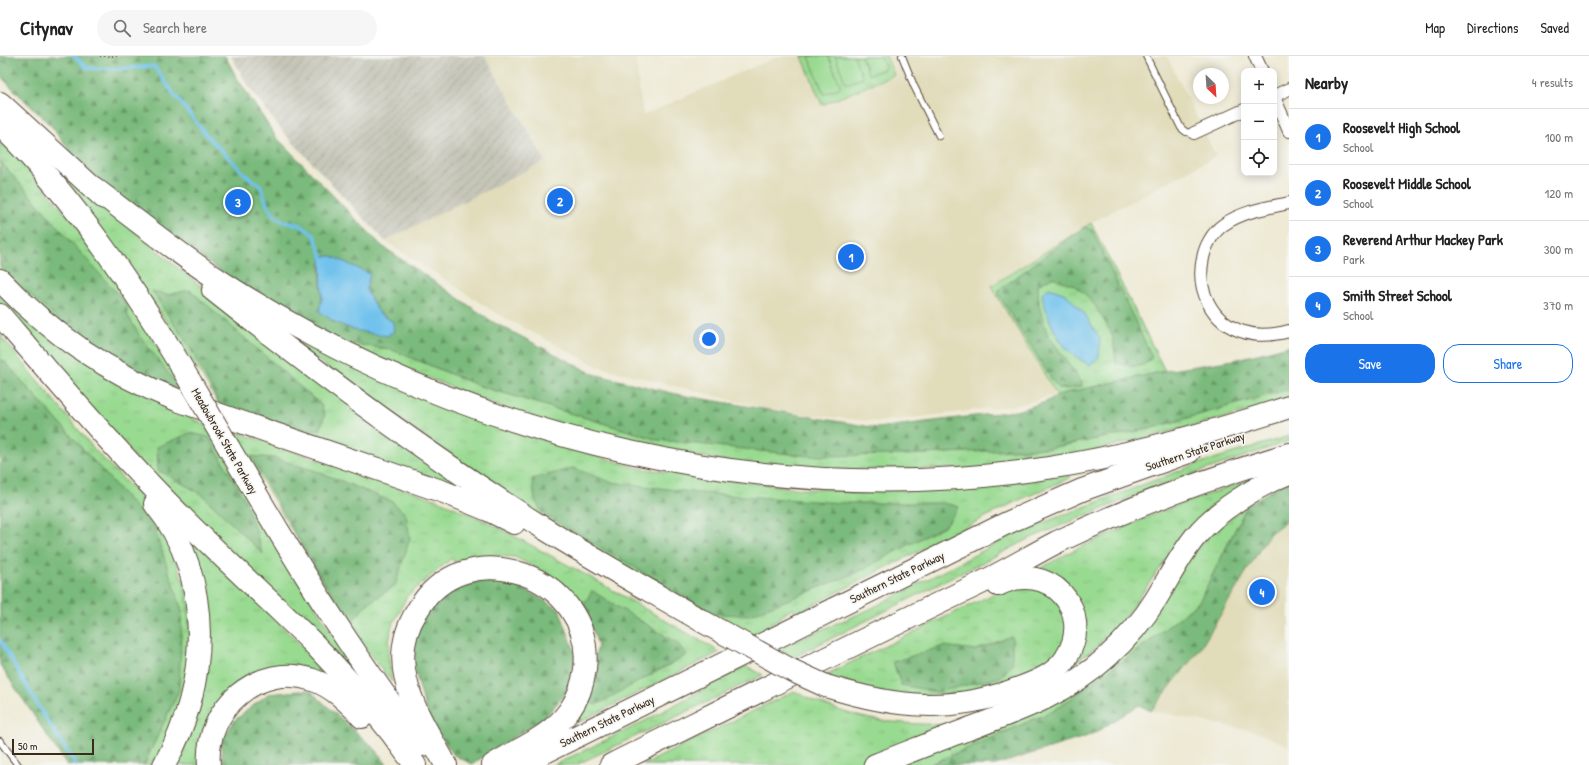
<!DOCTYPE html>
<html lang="en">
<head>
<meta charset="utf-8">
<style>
	body { margin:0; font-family:"Patrick Hand",sans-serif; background:#f6f6f6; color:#222 }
	.controls { position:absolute; right:12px; top:12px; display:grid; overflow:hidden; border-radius:8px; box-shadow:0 2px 10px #0003 }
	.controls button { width:36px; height:36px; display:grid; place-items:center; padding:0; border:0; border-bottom:1px solid #e0e0e0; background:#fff; color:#222; font:20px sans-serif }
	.compass { position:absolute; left:1193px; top:12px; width:36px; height:36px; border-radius:50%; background:#fff; box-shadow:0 2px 10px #0003; rotate:155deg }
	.scale { position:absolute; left:12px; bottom:10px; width:82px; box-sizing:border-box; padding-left:4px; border:2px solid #3b2a1e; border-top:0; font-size:11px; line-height:14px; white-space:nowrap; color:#3b2a1e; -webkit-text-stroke:3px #f6f6f2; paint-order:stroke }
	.you { position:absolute; left:709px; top:283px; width:14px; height:14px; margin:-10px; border:3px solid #fff; border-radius:50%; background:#1a73e8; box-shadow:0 0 0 6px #1a73e833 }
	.badge { display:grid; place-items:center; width:26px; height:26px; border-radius:50%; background:#1a73e8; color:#fff; font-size:13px; font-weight:700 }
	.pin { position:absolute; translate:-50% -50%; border:2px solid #fff; box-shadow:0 1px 4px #0006 }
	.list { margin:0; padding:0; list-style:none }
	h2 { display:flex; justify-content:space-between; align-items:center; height:52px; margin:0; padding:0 16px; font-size:17px }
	h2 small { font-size:13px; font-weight:400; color:#767676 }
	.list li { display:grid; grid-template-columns:26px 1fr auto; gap:12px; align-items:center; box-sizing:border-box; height:56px; padding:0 16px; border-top:1px solid #e0e0e0 }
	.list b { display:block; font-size:15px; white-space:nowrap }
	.list p { margin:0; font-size:13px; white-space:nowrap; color:#767676 }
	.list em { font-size:13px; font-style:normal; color:#767676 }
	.actions { display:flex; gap:8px; padding:12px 16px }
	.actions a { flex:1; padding:9px 0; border:1px solid #1a73e8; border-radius:16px; text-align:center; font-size:14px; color:#1a73e8 }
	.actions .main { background:#1a73e8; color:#fff }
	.icon { flex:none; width:22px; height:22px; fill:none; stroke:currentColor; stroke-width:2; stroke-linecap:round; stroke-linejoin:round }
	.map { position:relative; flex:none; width:1289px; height:709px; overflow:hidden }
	header { display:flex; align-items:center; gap:24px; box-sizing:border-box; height:56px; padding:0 20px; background:#fff; border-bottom:1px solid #e0e0e0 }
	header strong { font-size:19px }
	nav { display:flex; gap:22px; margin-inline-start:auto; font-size:14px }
	.search { width:280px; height:36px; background:#f6f6f6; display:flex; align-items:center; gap:10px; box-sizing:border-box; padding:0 14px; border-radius:22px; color:#767676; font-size:15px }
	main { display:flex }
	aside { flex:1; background:#fff }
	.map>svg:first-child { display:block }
	.built { fill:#e1dcba }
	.industrial { fill:url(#industrial-furrows) }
	.grass { fill:url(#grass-tufts); stroke:#6a8258 }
	.forest { fill:url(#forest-firs); stroke:#5a724c; fill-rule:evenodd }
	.garden { fill:#99da91; stroke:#6a8258 }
	.water { fill:#71c2ed; stroke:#567686 }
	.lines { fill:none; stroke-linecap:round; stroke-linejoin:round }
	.stream { stroke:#71c2ed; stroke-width:3.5 }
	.service-casing { stroke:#564739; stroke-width:8 }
	.minor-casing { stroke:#564739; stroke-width:14 }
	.motorway-casing { stroke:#564739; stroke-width:24 }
	.path { stroke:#564739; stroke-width:2; stroke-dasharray:1 3; stroke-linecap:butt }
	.service { stroke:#fff; stroke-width:6 }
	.minor { stroke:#fff; stroke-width:12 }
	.motorway { stroke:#fff; stroke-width:22 }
	.motorway-bridge-casing { stroke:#564739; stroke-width:24; stroke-linecap:butt }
	.motorway-bridge { stroke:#fff; stroke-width:22 }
	.labels { text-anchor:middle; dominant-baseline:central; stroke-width:3.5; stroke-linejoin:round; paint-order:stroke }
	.street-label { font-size:12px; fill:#3b2a1e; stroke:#f6f6f2 }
</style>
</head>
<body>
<header>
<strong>Citynav</strong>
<div class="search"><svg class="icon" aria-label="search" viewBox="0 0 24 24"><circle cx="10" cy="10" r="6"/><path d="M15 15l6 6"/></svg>Search here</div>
<nav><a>Map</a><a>Directions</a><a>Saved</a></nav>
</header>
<main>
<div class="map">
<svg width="1289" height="709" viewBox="0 0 1289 709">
	<defs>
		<pattern id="industrial-furrows" width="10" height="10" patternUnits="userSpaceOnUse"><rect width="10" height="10" fill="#c5c5b8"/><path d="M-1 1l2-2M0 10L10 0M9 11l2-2" fill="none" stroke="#aaa99e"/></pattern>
		<pattern id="grass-tufts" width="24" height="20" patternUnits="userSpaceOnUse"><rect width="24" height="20" fill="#99da91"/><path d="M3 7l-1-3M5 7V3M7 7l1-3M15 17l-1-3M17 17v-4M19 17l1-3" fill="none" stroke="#85bb7d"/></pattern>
		<pattern id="forest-firs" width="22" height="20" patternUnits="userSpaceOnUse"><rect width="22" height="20" fill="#7aba7b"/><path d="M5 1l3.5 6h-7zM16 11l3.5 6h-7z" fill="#659764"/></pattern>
	</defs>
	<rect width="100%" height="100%" fill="#f6f6f2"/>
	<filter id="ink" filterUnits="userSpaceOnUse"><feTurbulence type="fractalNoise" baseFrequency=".025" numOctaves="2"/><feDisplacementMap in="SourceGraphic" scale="8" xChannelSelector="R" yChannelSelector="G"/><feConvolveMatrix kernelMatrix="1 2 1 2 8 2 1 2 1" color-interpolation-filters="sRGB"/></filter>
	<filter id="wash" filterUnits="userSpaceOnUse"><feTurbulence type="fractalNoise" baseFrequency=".012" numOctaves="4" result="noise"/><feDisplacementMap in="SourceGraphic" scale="16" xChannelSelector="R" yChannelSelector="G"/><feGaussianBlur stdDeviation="0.9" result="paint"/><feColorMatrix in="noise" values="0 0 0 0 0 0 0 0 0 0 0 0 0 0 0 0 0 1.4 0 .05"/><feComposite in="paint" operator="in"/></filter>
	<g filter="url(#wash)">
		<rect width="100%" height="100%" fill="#eeead5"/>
		<g class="built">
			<path d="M485 0H635L643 59 779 0H1167L1216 100 1091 167 991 230 1057 339 1018 349 879 366 776 355 599 311 499 259 385 185 544 105Z"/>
			<path d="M1289 463V690L1253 675 1151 655 1200 593 1269 478Z"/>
		</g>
		<path class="industrial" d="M231 0H485L545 105 385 185 283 76 249 31Z"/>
		<g class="grass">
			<path d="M802 0H886L894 19 822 49Z"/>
			<path d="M0 62 178 212 272 287 502 453 224 357 199 315 152 244Z"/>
			<path d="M0 82 81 174 192 344 90 295 0 217Z"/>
			<path d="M1091 167 1165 315 1057 339 991 230Z"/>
			<path d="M0 239 169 351 206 369 350 608 384 657 182 454 0 251Z"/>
			<path d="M263 265 516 376 638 412 802 433 943 434 1069 417 1070 422 1017 445 797 557 793 552 752 582 527 454Z"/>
			<path d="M0 279 95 394 137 437 166 476 186 534 191 585 183 644 166 687 152 709H144L179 634 154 473 4 305 0 304Z"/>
			<path d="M338 286 390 293 480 330 659 384 902 399 1049 392 1149 373 1289 333V346L1024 412 773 414 562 375Z"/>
			<path d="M233 375 435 443 492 468 590 521 720 596 579 666 575 662 586 645 598 589 584 548 560 525 515 501 471 499 454 507 452 502 407 540 391 572 388 598 392 626 357 582 360 580 345 564Z"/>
			<path d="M1289 380V385L1159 430 1033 481 790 603 774 594 868 554 1019 476 1197 408Z"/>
			<path d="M1256 421 1210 453 1172 495 1126 560 1095 592 1067 612 1081 575 1041 517V512L1072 495 1157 457Z"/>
			<path d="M1248 448 1199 546 1146 588 1055 654 929 709H892L1068 634 1206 482Z"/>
			<path d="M180 476 203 492 344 632 310 617 240 630 203 709H168L197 643Z"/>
			<path d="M1012 529H1038L1058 543 1068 565 1065 587 1050 608 980 637 890 640 825 619Z"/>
			<path d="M746 610 763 619 576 709H554L643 666Z"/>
			<path d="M794 635C821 650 863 664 893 666 910 668 928 668 945 669V675L861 709H643Z"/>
		</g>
		<g class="forest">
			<path d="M0 0H225L237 22 276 81 382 190 493 266 593 318 680 339 877 372 1016 355 1046 346 1057 339 1165 315 1234 304 1289 290V333L1149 373 1049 392 902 399 809 400 659 384 480 330 390 293 338 286 262 245 90 122 53 72 0 20ZM320 207 369 218 366 234 379 257 393 266 319 255 322 242Z"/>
			<path d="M0 105 127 249V258L139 279 182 335 153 323 78 280 14 225 0 209Z"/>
			<path d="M1084 171 1092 174 1152 301C1143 315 1129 310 1116 307L1112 278 1096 251 1084 237 1073 229 1052 221 1038 229 1039 250 1047 277 1082 327V330L1067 333 1059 332 1054 327 999 239V234Z"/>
			<path d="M190 234 321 349 325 358 320 374 295 372 236 356 221 350 190 292 152 235 167 239Z"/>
			<path d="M0 304 4 305 154 472 182 554 179 634 144 709H67L0 609Z"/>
			<path d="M190 377 209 381 245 444 263 498 201 438 158 414 157 391Z"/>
			<path d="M251 400 274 402 319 416 393 446 406 459 410 482 395 530 367 548 351 567 318 516Z"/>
			<path d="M573 412 611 426 699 437 842 447H944L959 451 946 469 856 517 749 559 714 558 542 457 535 444 532 423Z"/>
			<path d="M1289 424V463L1269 478 1200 593 1151 655 1139 649 1091 679 995 709H929L1055 654 1146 588 1199 546 1248 448Z"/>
			<path d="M500 520 559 553 576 599 566 637 544 662 472 708 454 699 429 664 418 626 410 589 422 562 456 531Z"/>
			<path d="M592 535 677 587 687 599 596 649 586 645 598 589 584 548Z"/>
			<path d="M1012 580V608L1001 621 937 636 901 629 893 606 943 590 976 594Z"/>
			<path d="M309 634 377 695 387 709H223L221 686 235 664 268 638Z"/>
		</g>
		<g class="garden">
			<path d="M813 0H828L841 31 824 38 809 1Z"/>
			<path d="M835 0H854L863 22 846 28Z"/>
			<path d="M861 0H880L886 12 869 19Z"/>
		</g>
		<g class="water">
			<path d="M321 200H332L370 218 366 234 379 257 393 266 394 275 387 280C360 276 341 273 319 255L322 242Z"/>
			<path d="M1049 232 1066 238 1084 257 1100 283 1099 301 1090 309C1084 305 1076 302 1071 297 1055 283 1046 258 1042 238Z"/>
		</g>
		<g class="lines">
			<g class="stream">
				<path d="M74 0 87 12 118 13 154 10 176 41 208 81 247 120 260 129 268 151 276 161 284 166 300 169 314 179 323 203"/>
				<path d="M0 584 38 650 76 709"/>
			</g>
		</g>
	</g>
	<g filter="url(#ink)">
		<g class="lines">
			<defs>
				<g id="service">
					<path d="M902 0 914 30 939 80"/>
					<path d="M1146 0 1181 72 1186 76 1194 77"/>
					<path d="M0 685 18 709"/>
				</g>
				<g id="minor">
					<path d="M1255 0 1262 15"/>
					<path d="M1274 40 1289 33"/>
					<path d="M1274 41 1289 75"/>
					<path d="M1194 77 1244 54"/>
					<path d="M1289 147C1266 152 1243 155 1223 169 1213 176 1205 190 1203 202 1196 233 1211 267 1244 276 1259 281 1274 279 1289 275"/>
				</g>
				<g id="motorway">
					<path d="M0 47 104 142"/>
					<path d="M0 69C76 144 137 236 191 327"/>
					<path d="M94 132C140 167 185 203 234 234 471 383 769 455 1048 412 1130 400 1210 377 1289 351"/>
					<path d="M0 224C50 277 109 317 177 344L444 436 488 454 514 467"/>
					<path d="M213 234C320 319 429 400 545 473 596 505 649 534 702 565"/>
					<path d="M0 259C61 330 121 401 188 467 229 508 273 547 314 588 351 626 385 666 415 709"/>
					<path d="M229 392C289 494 350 596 422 689"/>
					<path d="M155 448C215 522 209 630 164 709"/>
					<path d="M826 630C896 652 952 658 1022 631 1038 625 1057 617 1066 602 1096 554 1048 503 998 529"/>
					<path d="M209 709C204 654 258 605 313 624 333 631 348 646 362 661"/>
					<path d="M446 709C431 681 413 655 406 624 400 600 404 576 417 555 465 472 596 520 585 613 583 628 578 643 569 655 551 681 519 692 493 709"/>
					<path d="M519 709 1007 467 1082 434 1189 396"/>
					<path d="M611 709C734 648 857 586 981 527 1007 514 1032 499 1057 486 1132 450 1210 422 1289 398"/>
					<path d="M875 709C904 698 933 686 963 675 1014 656 1066 639 1107 601 1126 584 1143 564 1156 543 1169 522 1179 501 1195 481 1216 455 1258 429 1289 417"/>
				</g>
			</defs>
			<use href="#service" class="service-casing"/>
			<use href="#minor" class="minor-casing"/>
			<use href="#motorway" class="motorway-casing"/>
			<path class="path" d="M100 0H120"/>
			<use href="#service" class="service"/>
			<use href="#minor" class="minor"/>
			<use href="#motorway" class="motorway"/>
			<defs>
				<g id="motorway-bridge">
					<path d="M191 327 229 392"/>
					<path d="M702 565 791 614 826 630"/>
				</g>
			</defs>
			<use href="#motorway-bridge" class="motorway-bridge-casing"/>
			<use href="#motorway-bridge" class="motorway-bridge"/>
		</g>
	</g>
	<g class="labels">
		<g class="street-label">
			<text transform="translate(225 385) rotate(60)">Meadowbrook State Parkway</text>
			<text transform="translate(1195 395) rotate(-18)">Southern State Parkway</text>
			<text transform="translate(897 521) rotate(-26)">Southern State Parkway</text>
			<text transform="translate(607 665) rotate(-26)">Southern State Parkway</text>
		</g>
	</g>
</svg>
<div class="controls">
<button>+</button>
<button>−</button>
<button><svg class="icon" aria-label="locate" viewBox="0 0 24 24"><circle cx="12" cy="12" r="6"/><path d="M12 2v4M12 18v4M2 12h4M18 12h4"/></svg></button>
</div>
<svg class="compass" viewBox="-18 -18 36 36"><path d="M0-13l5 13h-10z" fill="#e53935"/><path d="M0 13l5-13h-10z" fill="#767676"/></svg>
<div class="scale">50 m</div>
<div class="you"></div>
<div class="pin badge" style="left:851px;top:201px">1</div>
<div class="pin badge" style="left:560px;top:145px">2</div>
<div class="pin badge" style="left:238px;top:146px">3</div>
<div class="pin badge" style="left:1262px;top:536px">4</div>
</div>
<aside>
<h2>Nearby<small>4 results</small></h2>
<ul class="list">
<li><span class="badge">1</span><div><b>Roosevelt High School</b><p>School</p></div><em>100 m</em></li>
<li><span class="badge">2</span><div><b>Roosevelt Middle School</b><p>School</p></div><em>120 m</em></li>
<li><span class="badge">3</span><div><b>Reverend Arthur Mackey Park</b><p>Park</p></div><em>300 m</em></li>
<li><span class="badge">4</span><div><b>Smith Street School</b><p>School</p></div><em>370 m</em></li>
</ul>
<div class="actions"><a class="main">Save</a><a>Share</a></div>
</aside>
</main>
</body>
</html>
